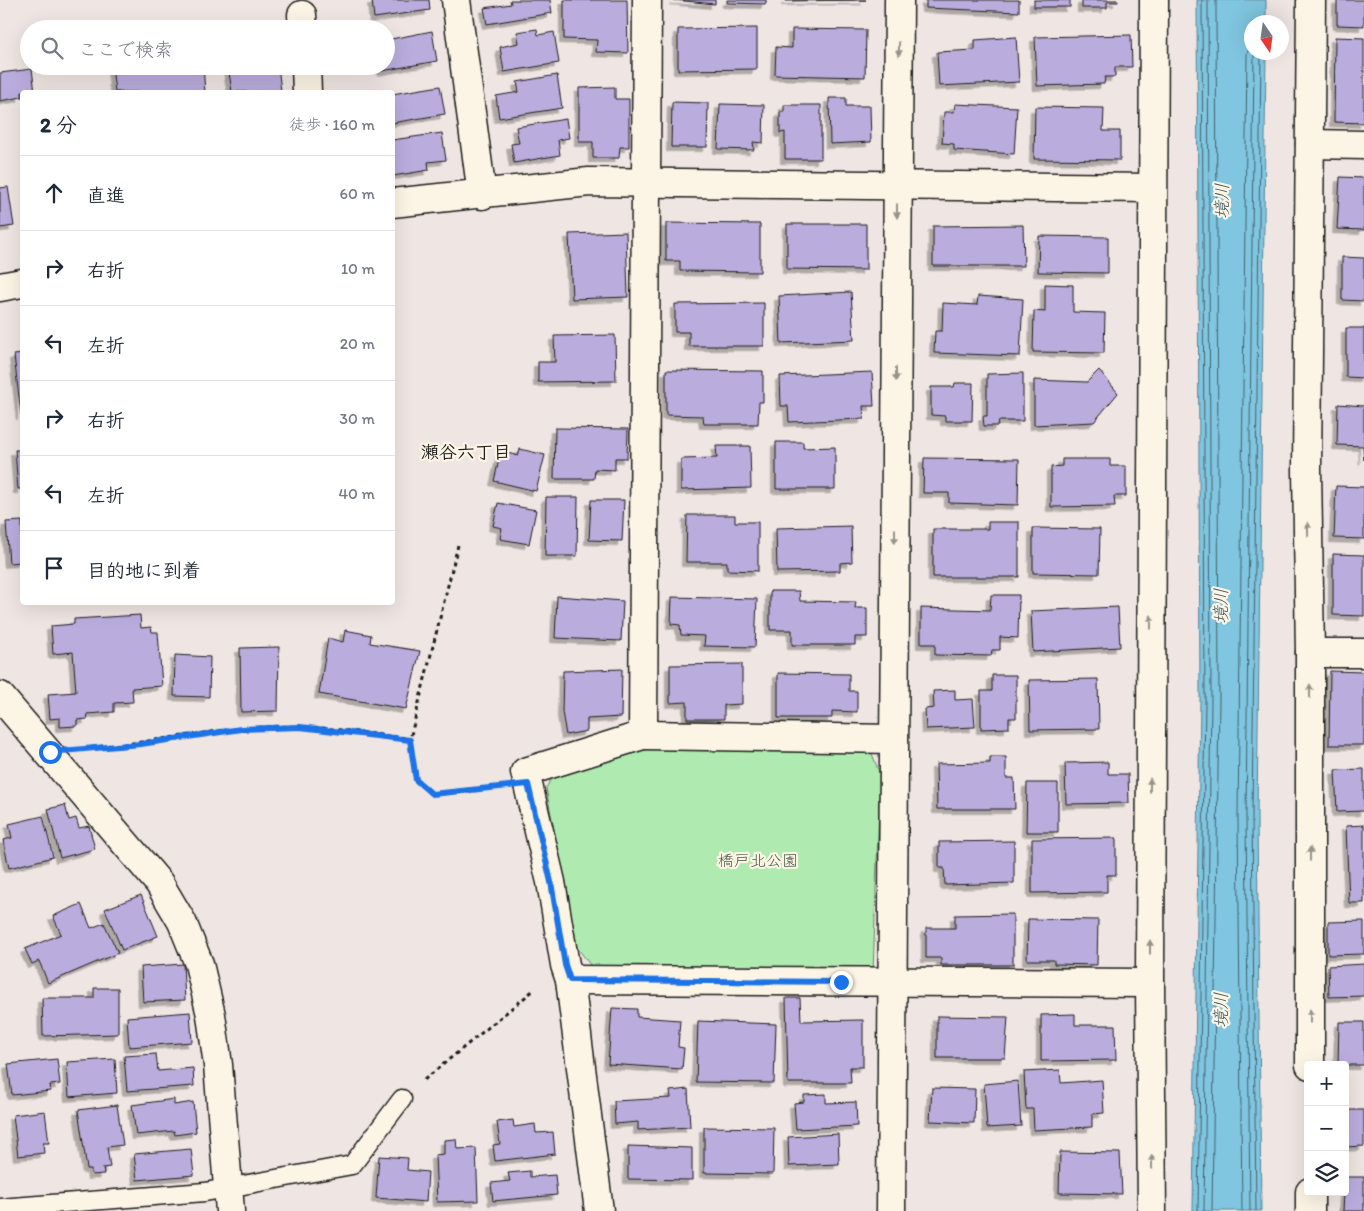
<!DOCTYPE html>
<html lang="ja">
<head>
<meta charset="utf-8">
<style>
	body { margin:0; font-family:Itim,"Klee One",sans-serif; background:#f2f2f3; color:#1f2937 }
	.controls { position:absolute; right:15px; bottom:15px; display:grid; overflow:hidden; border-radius:5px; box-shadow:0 5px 20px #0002 }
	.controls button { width:45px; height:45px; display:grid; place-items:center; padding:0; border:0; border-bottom:1px solid #e0e1e3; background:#fff; color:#1f2937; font:25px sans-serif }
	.compass { position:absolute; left:1244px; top:15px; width:45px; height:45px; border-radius:50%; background:#fff; box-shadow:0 5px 20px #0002; rotate:167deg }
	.stop { position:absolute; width:15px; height:15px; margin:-11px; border:4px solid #1a73e8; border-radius:50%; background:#fff }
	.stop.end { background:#1a73e8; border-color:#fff; box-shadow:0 1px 5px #0008 }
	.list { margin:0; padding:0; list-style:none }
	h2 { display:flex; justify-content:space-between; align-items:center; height:65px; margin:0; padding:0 20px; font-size:21px }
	h2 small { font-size:16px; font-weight:400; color:#747a83 }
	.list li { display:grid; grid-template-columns:32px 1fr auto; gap:15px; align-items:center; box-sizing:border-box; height:75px; padding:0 20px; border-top:1px solid #e0e1e3 }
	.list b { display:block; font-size:19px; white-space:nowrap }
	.list em { font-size:16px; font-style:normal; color:#747a83 }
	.icon { flex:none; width:28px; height:28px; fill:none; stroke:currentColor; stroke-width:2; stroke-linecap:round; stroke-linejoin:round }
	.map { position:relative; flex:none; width:1364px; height:1211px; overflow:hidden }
	.search { position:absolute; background:#fff; box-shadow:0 5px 20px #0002; left:20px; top:20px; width:375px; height:55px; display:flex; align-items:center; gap:12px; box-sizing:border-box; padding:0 18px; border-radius:28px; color:#747a83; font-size:19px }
	.panel { position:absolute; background:#fff; box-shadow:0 5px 20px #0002; left:20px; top:90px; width:375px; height:515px; border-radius:5px }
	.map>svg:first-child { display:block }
	.green { fill:#afebb0; stroke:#668466 }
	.water { fill:#80c6e1; stroke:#588292 }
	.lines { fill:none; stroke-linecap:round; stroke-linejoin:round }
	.shore { stroke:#44606b; stroke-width:1 }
	.building { fill:#baacdd; stroke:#1c1c1c; filter:url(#shadow) }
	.service-casing { stroke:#1c1c1c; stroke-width:21 }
	.minor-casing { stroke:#1c1c1c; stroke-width:31 }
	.path { stroke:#1c1c1c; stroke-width:3; stroke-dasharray:4 4; stroke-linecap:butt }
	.service { stroke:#fcf5e5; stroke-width:18 }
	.minor { stroke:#fcf5e5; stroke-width:28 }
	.oneway { fill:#97938b }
	.route { stroke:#1a73e8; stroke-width:6 }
	.labels { text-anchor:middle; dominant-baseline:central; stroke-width:4.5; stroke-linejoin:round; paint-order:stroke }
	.park-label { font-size:16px; fill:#485a48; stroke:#fcf5e5 }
	.water-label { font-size:18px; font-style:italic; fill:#3f5861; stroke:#fcf5e5 }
	.neighbourhood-label { font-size:18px; font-weight:bold; fill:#1c1c1c; stroke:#fcf5e5 }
</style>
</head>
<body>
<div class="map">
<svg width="1364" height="1211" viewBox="0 0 1364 1211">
	<defs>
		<filter id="shadow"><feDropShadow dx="-4.5" dy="4.5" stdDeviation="0" flood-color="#0004"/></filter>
	</defs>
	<rect width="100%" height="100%" fill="#efe6e3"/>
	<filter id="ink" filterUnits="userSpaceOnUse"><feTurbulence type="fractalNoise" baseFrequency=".02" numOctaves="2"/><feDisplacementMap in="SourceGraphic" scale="10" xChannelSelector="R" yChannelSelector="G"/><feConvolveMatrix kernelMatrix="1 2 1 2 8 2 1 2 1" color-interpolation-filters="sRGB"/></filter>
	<g filter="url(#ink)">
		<path class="green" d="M630 749 871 751 880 775 873 973 591 966 576 946 546 788 553 776Z"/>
		<path class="water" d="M1197 0H1266V22H1252V52L1266 53 1257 817 1261 1211H1193L1200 700Z"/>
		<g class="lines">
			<g class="shore">
				<path d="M1198 1211 1205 700 1202 0"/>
				<path d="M1204 1211 1211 700 1208 0"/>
				<path d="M1212 1211 1219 700 1216 0"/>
				<path d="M1242 1211 1238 817 1247 54 1252 41"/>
				<path d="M1250 1211 1246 817 1254 52"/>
				<path d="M1256 1211 1252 817 1261 52"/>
			</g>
		</g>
		<g class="building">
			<path d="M372 0H429L430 10 374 18Z"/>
			<path d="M510 0H550L552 13 487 24 484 8 511 4Z"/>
			<path d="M564 0H627L628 53 596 52 597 40 564 39Z"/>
			<path d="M674 0H715V4Z"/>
			<path d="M727 0H766V4L727 3Z"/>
			<path d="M786 0H866L786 1Z"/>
			<path d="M926 0H1019V12L926 8Z"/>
			<rect x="1034" y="0" width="36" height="7"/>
			<path d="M1082 0H1118V2H1107V8H1082Z"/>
			<path d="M1337 0H1364V26L1337 25Z"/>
			<path d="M144 25 145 29H108Z"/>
			<path d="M757 28V69L678 70V29Z"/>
			<path d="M537 29 538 35 554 32 559 63 504 72 500 47 519 43 517 32Z"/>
			<path d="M792 29 866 30 865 77 775 75 776 47 792 48Z"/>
			<path d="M432 31 437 61 382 71V66H386V40Z"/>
			<path d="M1131 35 1132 67H1115V77H1105L1104 84 1037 86 1035 37Z"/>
			<path d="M1016 37 1019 82 939 86 937 52 975 50V40Z"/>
			<path d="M1335 37 1364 38V123L1334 122Z"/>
			<path d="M112 66H203L205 92H115Z"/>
			<path d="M228 66H278L281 91 232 92Z"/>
			<path d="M32 69 35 92H22V97L0 101V73Z"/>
			<path d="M557 75 562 108 499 118 496 96 519 92 517 82Z"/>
			<path d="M440 86 445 114 392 123V94Z"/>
			<path d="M615 87V99H629V147H620L619 158H593V142H579V88Z"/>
			<path d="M829 98H846V106H870L871 142 830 144Z"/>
			<path d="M672 102 708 103 707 147H671Z"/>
			<path d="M720 104 764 105 763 143 753 142 754 150 718 149Z"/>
			<path d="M955 104 1017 107 1014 154 954 150V144L942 143 944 112H954Z"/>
			<path d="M784 105H821V159H785V132L780 133V112H784Z"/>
			<path d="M1035 107 1104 108 1103 131H1120V160L1034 159Z"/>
			<path d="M566 119 569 138 558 140 560 155 514 163 511 144 519 143 516 127Z"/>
			<path d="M442 133 446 160 428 162 429 170 393 176 392 140Z"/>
			<path d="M1340 177 1364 178V230L1337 229Z"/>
			<path d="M8 187 14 226 0 228V188Z"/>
			<path d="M666 223 760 224V272L680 271V261H666Z"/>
			<path d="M787 224H866V270L787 269Z"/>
			<path d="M1023 225 1024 266H933V226Z"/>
			<path d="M626 232 628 297 572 299 569 234Z"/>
			<path d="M1039 236 1108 237V273L1038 272Z"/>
			<path d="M1342 257 1364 258V301L1342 300Z"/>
			<path d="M1045 284 1073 285V312L1105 313 1104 353 1033 352 1034 311 1045 312Z"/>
			<path d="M851 292 854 340 781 343 779 296Z"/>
			<path d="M978 296 1023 299 1020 356 934 353 935 331H942L943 303 977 305Z"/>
			<path d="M764 303V346H689V332H675V304Z"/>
			<path d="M1346 328H1364V378L1346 377Z"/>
			<path d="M615 335 616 381 538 382V362H555L554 336Z"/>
			<path d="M22 354V415H21L14 355Z"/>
			<path d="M666 370 763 371V402H759L758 424H704L703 416 666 415Z"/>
			<path d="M1099 370 1118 393 1094 422 1034 425V380L1087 382Z"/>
			<path d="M872 372 874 406H863L864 419 789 422 788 406H781L780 376Z"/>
			<path d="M1023 373V421H999L998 426H984L983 416H987V374Z"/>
			<path d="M955 383H973L972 421H945V416L931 415V387H954Z"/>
			<path d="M1338 404 1364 406V460L1363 446 1337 445Z"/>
			<path d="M555 428 628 429 627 458H615V470L595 469 594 479H554Z"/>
			<path d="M776 442H803V448L835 447V489H776Z"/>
			<path d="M716 446H750L751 488 681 490V459L717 458Z"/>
			<path d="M520 449 545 455 536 491 494 481 501 451 518 456Z"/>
			<path d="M15 450H22V489H18Z"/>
			<path d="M924 458 1019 459 1018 505 949 503V493H923Z"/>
			<path d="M1062 459H1110V466H1126V496H1114L1115 506 1051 507V467L1062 466Z"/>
			<path d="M1336 486 1364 487V539L1334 538Z"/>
			<path d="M546 497H578L577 556H545Z"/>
			<path d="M591 500H624L622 541 589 540Z"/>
			<path d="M498 503 536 510 529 544 500 539 502 528 493 526Z"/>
			<path d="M687 515H735V522H758V571L727 570V562H686Z"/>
			<path d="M22 521V562L9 563 6 522Z"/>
			<path d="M988 522H1019V577H933V529H988Z"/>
			<path d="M851 526 852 562 840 563V571L777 572 776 528Z"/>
			<path d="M1033 528 1100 529 1099 574 1033 573Z"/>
			<path d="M1333 554 1364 555V616L1333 615Z"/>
			<path d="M770 591H799L800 601 856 602 855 608H867V637H855V645H792V630H770Z"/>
			<path d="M991 595H1019L1018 638 1000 637V650H992L991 656 935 655V644H921V608L990 610Z"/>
			<path d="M557 596 623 601 621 641 555 638Z"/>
			<path d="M672 597 757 599 755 647 704 646 705 636 681 635 680 625 671 624Z"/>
			<path d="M1118 607 1120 647 1033 652 1031 611Z"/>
			<path d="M140 615 141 628 151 627 152 632H158L162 686 132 688 133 702 114 703V712L87 714 88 719 77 720V726L60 727V718L50 719 48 694 76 692 73 652 53 654 51 626 74 624V619Z"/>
			<path d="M345 630 371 635 370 643 420 651 406 709 319 694 328 638 343 642Z"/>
			<path d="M279 647 278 711 241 712 240 648Z"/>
			<path d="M175 655 210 657 209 697 174 696Z"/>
			<path d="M742 664V704L724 705V719H687V702L670 703V665Z"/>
			<path d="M622 669 621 717 587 719V731L566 735 562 712 563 671Z"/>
			<path d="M1330 671 1364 672V745H1329Z"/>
			<path d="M778 673 849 674V691H857V712L832 711V718H778Z"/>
			<path d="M992 675H1016V718H1009V728L981 729V691H992Z"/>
			<path d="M1098 679 1099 729 1030 730 1029 680Z"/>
			<path d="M955 690V700L973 699 975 727 926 729 925 709 934 708 933 691Z"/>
			<path d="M990 757H1006V778H1014L1015 809H937L936 764 990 763Z"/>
			<path d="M1108 762V774H1128L1129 803 1066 804 1065 763Z"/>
			<path d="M1364 769V811L1337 812 1335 770Z"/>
			<path d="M1027 783H1058V832H1026Z"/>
			<path d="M65 805 69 820 76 818 79 828 89 826 95 849 60 858 48 809Z"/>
			<path d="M43 816 53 857 9 868 3 840 12 838 9 824Z"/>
			<path d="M1364 825V903H1349L1346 826Z"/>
			<path d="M1116 838V875H1107V892L1032 893V839Z"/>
			<path d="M1014 841V883L945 885 944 868H939V842Z"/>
			<path d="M141 895 158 936 122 950 105 909Z"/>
			<path d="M81 904 91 928 104 923 118 953 48 983 39 961 32 964 25 949 61 934 53 916Z"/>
			<path d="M1013 914V965H941V958H926V928H955V915Z"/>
			<path d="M1028 919 1098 920 1097 965 1054 964V960H1027Z"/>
			<path d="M1364 921V954L1328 955V922Z"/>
			<path d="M183 964 185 1000 143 1002 141 967Z"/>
			<path d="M1364 964V996L1329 997 1328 966Z"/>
			<path d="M94 988H118V1034L43 1036 42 998H94Z"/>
			<path d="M786 998H800L801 1021 863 1020V1067H850L851 1083H788Z"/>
			<path d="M612 1008 637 1009V1017L680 1020 678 1047 684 1048 682 1069 608 1064Z"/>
			<path d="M190 1012 192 1042 129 1047 127 1017Z"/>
			<path d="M1075 1014V1025H1115L1116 1060 1041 1061V1015Z"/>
			<path d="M937 1016 1008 1017 1005 1058H937Z"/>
			<path d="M698 1021 776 1024 774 1083 696 1082Z"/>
			<path d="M1339 1022H1364V1065H1338Z"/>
			<path d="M156 1054 158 1071 193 1068 194 1086 127 1091 124 1056Z"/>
			<path d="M57 1059 60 1084 50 1085 51 1091 12 1095 8 1064Z"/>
			<path d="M115 1059 117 1093 69 1097 67 1062Z"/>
			<path d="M1060 1070 1061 1083 1102 1080 1104 1113 1092 1114V1127L1034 1130 1033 1109H1026L1024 1072Z"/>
			<path d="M1018 1081 1021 1126 987 1128 984 1084Z"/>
			<path d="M932 1088 975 1089 974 1123 930 1121Z"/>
			<path d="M688 1089 690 1127 638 1130V1122L615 1124 614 1101 671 1098 670 1091Z"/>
			<path d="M826 1094V1103L856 1102 857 1126 796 1129 794 1103 804 1102V1095Z"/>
			<path d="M174 1099V1105L193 1102 196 1132 175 1135 174 1131 136 1135 132 1105Z"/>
			<path d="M117 1105 123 1145 107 1147 110 1167 103 1168 104 1174 92 1175 91 1169H87L78 1110Z"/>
			<path d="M1345 1110H1364V1146L1345 1147Z"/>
			<path d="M45 1111 49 1143H43L44 1153 18 1156 13 1115Z"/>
			<path d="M513 1120 514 1127 535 1124 536 1133 553 1132 555 1154 495 1161 493 1145 500 1144 497 1122Z"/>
			<path d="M704 1127 774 1128 773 1174 704 1173Z"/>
			<path d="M838 1134 839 1164 789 1166 788 1137Z"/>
			<path d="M456 1139 457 1149 476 1148 478 1201 437 1202 435 1155 444 1154V1140Z"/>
			<path d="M628 1146 692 1148V1180L628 1179Z"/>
			<path d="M191 1149 194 1175 137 1180 134 1154Z"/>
			<path d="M1060 1152 1120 1153 1122 1194 1059 1193Z"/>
			<path d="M379 1156 408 1158 407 1170 428 1172 426 1202 376 1198Z"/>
			<path d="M530 1171V1177L555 1175 557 1195 493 1201 491 1183 510 1181 508 1173Z"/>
			<path d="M1345 1177H1364V1211H1343Z"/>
		</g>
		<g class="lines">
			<defs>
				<path id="service" d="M0 1208 205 1192 352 1165 402 1099"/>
				<g id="minor">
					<path d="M456 0 482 195"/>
					<path d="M302 15 303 29"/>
					<path d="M306 66 307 92"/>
					<path d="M1310 144 1364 145"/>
					<path d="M392 203 589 182 1152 188"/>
					<path d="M0 287 22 283"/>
					<path d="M1310 653H1364"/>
					<path d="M0 696 159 883 182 922 199 964 211 1015 218 1065 230 1211"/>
					<path d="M643 735 893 739"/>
					<path d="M570 980 1150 983"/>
					<path d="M1310 1065V653L1307 470 1311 0"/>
					<path d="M599 1211 570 980 565 965 551 882 525 772 643 735 647 0"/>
					<path d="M891 1211 899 0"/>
					<path d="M1152 1211 1150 983 1154 0"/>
					<path d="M1310 1211V1192"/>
				</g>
			</defs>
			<use href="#service" class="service-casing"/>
			<use href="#minor" class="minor-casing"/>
			<g class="path">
				<path d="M458 545 410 739 416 780 432 794 491 788"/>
				<path d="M91 748C160 742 230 725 300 727 337 728 374 735 410 739"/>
				<path d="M424 1080 535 989"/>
			</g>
			<use href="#service" class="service"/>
			<use href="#minor" class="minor"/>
		</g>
		<defs><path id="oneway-solid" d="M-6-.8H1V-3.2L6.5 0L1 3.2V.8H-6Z" transform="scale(1.25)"/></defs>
		<g class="oneway">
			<use href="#oneway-solid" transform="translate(899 49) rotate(91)"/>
			<use href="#oneway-solid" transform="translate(897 211) rotate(90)"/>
			<use href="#oneway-solid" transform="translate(896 374) rotate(90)"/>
			<use href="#oneway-solid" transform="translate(1308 529) rotate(-91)"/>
			<use href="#oneway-solid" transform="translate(895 536) rotate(90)"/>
			<use href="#oneway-solid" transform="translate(1151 622) rotate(-90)"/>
			<use href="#oneway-solid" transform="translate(1310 691) rotate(-90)"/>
			<use href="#oneway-solid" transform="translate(1150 785) rotate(-90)"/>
			<use href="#oneway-solid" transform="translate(1310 854) rotate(-90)"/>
			<use href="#oneway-solid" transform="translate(1150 947) rotate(-90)"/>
			<use href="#oneway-solid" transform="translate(1310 1016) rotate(-90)"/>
			<use href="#oneway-solid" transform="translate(1152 1162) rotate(-91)"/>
		</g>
	</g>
	<g class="lines" filter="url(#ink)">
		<path class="route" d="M50 752 141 744 241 729 300 727 410 740 416 780 432 794 528 784 551 882 565 965 570 980 841 982"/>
	</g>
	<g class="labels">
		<g class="park-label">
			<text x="758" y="860">橋戸北公園</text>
		</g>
		<g class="water-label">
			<text transform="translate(1222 201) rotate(-90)">境川</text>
			<text transform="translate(1221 606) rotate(-90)">境川</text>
			<text transform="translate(1221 1010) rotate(-90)">境川</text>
		</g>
		<g class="neighbourhood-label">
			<text x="466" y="452">瀬谷六丁目</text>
		</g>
	</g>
</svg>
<div class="controls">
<button>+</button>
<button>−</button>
<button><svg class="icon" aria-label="layers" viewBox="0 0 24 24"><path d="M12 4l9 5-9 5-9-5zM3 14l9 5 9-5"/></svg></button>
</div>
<svg class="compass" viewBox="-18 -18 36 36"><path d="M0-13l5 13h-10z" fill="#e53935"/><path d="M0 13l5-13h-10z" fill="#747a83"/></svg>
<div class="stop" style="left:50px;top:752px"></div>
<div class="stop end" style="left:841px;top:982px"></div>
<div class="search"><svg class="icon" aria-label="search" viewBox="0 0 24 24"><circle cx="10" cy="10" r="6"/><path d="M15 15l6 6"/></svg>ここで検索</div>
<section class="panel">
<h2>2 分<small>徒歩 · 160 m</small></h2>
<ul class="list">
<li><svg class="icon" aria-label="ahead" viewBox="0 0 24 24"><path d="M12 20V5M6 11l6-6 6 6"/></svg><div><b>直進</b></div><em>60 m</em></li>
<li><svg class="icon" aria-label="right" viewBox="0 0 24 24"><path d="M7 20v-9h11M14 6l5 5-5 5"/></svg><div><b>右折</b></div><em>10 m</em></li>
<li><svg class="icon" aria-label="left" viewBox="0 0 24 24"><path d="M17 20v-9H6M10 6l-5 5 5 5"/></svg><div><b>左折</b></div><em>20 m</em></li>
<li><svg class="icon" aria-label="right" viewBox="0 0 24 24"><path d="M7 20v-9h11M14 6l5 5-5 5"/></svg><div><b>右折</b></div><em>30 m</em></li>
<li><svg class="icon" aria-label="left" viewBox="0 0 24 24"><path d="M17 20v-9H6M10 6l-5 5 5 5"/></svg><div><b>左折</b></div><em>40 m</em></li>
<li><svg class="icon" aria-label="arrive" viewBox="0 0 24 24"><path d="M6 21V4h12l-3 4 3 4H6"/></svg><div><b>目的地に到着</b></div></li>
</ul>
</section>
</div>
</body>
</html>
